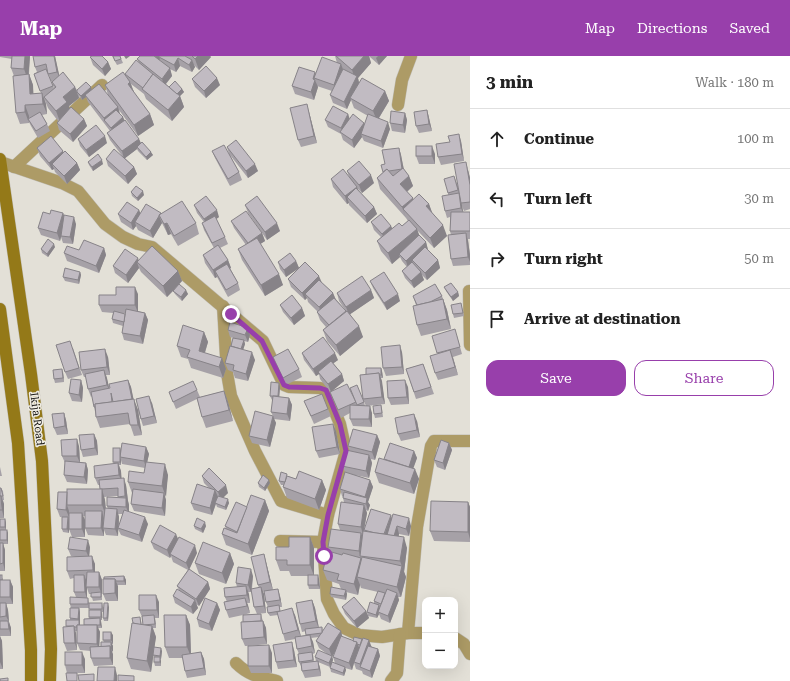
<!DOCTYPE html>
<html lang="en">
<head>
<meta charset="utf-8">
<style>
	body { margin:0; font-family:"Roboto Serif",serif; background:#f2f2f2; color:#222 }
	.controls { position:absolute; right:12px; bottom:12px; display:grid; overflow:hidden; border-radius:8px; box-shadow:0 4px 16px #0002 }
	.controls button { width:36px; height:36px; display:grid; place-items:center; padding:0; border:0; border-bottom:1px solid #e0e0e0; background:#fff; color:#222; font:20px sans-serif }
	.stop { position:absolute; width:12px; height:12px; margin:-9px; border:3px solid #983fab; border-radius:50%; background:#fff }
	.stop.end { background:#983fab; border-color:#fff; box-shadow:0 1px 4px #0008 }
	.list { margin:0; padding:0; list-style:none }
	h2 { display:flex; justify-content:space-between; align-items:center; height:52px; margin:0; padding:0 16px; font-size:17px }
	h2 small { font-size:13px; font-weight:400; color:#767676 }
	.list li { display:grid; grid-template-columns:26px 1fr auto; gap:12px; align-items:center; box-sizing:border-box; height:60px; padding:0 16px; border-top:1px solid #e0e0e0 }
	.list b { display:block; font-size:15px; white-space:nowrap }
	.list em { font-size:13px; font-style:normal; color:#767676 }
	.actions { display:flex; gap:8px; padding:12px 16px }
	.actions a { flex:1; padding:9px 0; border:1px solid #983fab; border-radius:12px; text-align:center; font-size:14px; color:#983fab }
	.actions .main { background:#983fab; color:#fff }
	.icon { flex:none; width:22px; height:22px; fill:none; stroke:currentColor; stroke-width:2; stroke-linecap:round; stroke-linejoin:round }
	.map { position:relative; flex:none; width:470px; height:625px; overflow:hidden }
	header { display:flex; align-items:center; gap:24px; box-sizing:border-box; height:56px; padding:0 20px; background:#983fab; color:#fff }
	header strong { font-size:19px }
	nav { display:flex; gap:22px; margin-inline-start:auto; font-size:14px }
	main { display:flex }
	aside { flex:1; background:#fff }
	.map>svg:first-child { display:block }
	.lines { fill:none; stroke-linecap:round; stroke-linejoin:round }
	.street-casing { stroke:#bfbcb4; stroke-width:13 }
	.secondary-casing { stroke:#bfbcb4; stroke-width:13 }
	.street { stroke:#ad9b66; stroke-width:12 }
	.secondary { stroke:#947918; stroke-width:12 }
	.wall { fill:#a6a1a7; fill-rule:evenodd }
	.shaded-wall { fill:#878388 }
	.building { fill:#c1bbc2; stroke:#878388 }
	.route { stroke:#983fab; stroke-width:5 }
	.labels { text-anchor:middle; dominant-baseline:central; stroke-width:3; stroke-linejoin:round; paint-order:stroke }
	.street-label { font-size:11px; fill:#1b1a17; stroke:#f0ede4 }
</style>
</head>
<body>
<header>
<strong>Map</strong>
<nav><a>Map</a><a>Directions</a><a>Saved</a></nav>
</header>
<main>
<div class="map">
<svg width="470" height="625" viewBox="0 0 470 625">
	<rect width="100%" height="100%" fill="#e3e0d7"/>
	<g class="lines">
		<defs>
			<g id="street">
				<path d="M398 49 402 24 411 0"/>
				<path d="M0 106 62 127 78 135 105 168 123 181 138 188 152 191 263 285 284 329 289 331 320 332 326 334 340 368 346 395 328 459 323 486 327 543 334 558 344 572 359 579 382 581 408 577H425"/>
				<path d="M14 111 102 29"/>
				<path d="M469 235 470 289"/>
				<path d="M223 250 227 317 231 340 255 395 281 445 328 459"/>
				<path d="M280 485 323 486"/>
				<path d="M408 577 417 471 431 390 434 385H470"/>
				<path d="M455 582 464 588 470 598"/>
				<path d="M236 607C249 620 260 621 277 625"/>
				<path d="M391 625 397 617 400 578"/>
			</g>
			<g id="secondary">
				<path d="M0 103 31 318 42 405 51 593 50 625"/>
				<path d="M0 253 18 387 31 594V625"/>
			</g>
		</defs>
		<use href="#street" class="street-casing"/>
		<use href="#secondary" class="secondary-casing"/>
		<use href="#street" class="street"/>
		<use href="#secondary" class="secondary"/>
	</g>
	<g class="wall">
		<path d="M0 0H30L29 18 33 29V38L41 37 34 18 37 16 35 11 55 0 59 19 75 31 77 34H92L108 39 105 29 125 18 139 7 137 3 140 0H210L211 1 199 14 193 8 195 11 192 16 180 10 176 16 170 13 172 20 166 28 170 32 169 31 182 33 184 36 180 40 184 51 172 65 146 43 144 38 131 28 134 37 150 58 154 69 138 80 119 54 120 58 123 61 124 64 139 83 141 87 153 99 147 104 138 95 137 93 125 102 134 111 137 118 128 128 108 110 106 103 123 101 110 84 107 77 110 75 88 46 86 41 82 44 79 40V42L69 50V52L84 63 87 70 73 86 59 74 57 67 58 65 48 52 44 42 46 48 47 58 42 59 47 68 50 75 38 82 31 70 29 66V67L20 68 16 57 14 20 11 12 12 3 0 1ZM47 16H48L51 25H53L52 26 54 33Z"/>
		<path d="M112 0H120L123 7 117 9Z"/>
		<path d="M335 0H369L371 7 358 22 359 26 385 35 389 45 379 62 390 73 383 92 364 85 362 81 354 92 343 84 341 78 328 71 325 64 348 58 350 63 364 67 365 68 368 60 354 52 351 44 347 53 333 47 330 39 332 35 317 30 318 31 314 44 295 38 292 30 337 7Z"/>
		<path d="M369 0H387L379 9 370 1Z"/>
		<path d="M90 1 108 6 111 13 105 20 93 9Z"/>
		<path d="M192 23 220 29 206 42 195 31Z"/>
		<path d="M427 54 429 62 432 75 419 77 416 70Z"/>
		<path d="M309 56 317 87 301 91 298 84Z"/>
		<path d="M405 57 407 64 405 77 392 75 390 67Z"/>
		<path d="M78 83 107 87 89 101 80 90Z"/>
		<path d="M461 85 464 105 441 109 438 101 450 86Z"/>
		<path d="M227 91 258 115 248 122 230 99 239 116 242 124 230 130 215 102 212 95 229 98Z"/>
		<path d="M37 92 64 96 77 107 80 114 67 128 55 116 54 113 52 114 40 100Z"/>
		<path d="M399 92 401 99 404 114 409 120 413 130 407 136 413 142V143L429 148 432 157 447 180 434 192 417 174 419 179 426 186 428 194 438 204 440 212 427 224 421 218 424 224 414 232 405 222 402 215 407 211 402 205 400 201 392 208 381 195 377 185 381 181 374 174 371 166 391 170 392 172 402 170 408 165 406 162 380 133 377 122 383 116 385 108Z"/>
		<path d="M435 98V108H419L416 100Z"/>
		<path d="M88 106 103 108 93 115 89 109Z"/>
		<path d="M468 114 470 122V153L464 155 462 150 463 156H470V183H468L470 199V209L453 210 451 203V179L450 175V161L447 162 445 155 448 139V137L457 128 460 140Z"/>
		<path d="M347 115 374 127 362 137 357 132 358 134 374 151 377 158 367 167 349 149V147L347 148 333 131 331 123 349 121Z"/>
		<path d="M131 136 144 139 138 145 132 140Z"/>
		<path d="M194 149 219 161 216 163 225 181 228 188 220 192 228 204 231 212H230L238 227 240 234 228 241 217 221 215 222 205 207 203 199 214 192 204 174 202 167 204 166 197 157Z"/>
		<path d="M245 149 280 175 267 184 248 157Z"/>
		<path d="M139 154 140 157H161V158L196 167 199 178 178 190 171 178 168 179 162 167 153 182 138 174 136 170 133 174 121 166 118 158Z"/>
		<path d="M63 157 64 159 76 168 73 188 63 187 61 181 60 185 41 179 38 172 50 158Z"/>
		<path d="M231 165 262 177 265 185 260 188 283 229 265 240 242 204 238 193 246 189 234 172Z"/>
		<path d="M55 191 48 201 42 197 41 193Z"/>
		<path d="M104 192 106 199 99 217 67 205 64 197 79 194Z"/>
		<path d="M138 204 178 215 182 225 179 228 188 238 182 245 175 238 173 235 174 234 167 241 141 216 139 212 128 227 115 217 113 210Z"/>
		<path d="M296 205 299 212 286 221 280 213 278 206Z"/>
		<path d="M80 216 81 219 79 228 65 225 63 221Z"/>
		<path d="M288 223 322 227 333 237 335 242 346 255 339 245 337 237 371 234 374 242 350 258 363 281 340 300 327 285 323 274 326 271 320 264 317 256H318L308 246 307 242 305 244 291 231Z"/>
		<path d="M370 225 400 245 387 254 373 232Z"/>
		<path d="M444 231 458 236 459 240 453 245 446 235Z"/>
		<path d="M138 238V255L145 257 148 264 143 288 124 284 122 277 123 270 113 267 112 263 113 257 102 256 99 249 116 239ZM119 257H125V258Z"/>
		<path d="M413 240H442L447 254 451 273 421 280 417 269 416 249Z"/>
		<path d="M461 247 464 260 454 262 453 258Z"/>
		<path d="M280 249 302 252 305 260 294 269 283 256Z"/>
		<path d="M248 272 250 279 248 286 244 285 245 288 243 294 255 304 248 325 235 322 233 316 228 314 225 307 233 282 230 281 228 274Z"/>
		<path d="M204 276 208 286 205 297 226 313 223 322 191 312 188 303 181 301 177 290Z"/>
		<path d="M432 280H457L462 298 453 301 458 319 438 324 435 317 438 298Z"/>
		<path d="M73 292 82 319 68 323 65 316Z"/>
		<path d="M402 296 404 318 386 320 383 312Z"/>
		<path d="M302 297 338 304 333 307 342 318 344 325 331 335 356 346 357 350 350 332 364 346 365 350H366L363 343 366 319 381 312 382 315 383 322H381L385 348 367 350 372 357V371L353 370 350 363V357L341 362 333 343 330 336 320 323 319 318 316 320 304 304Z"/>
		<path d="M108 301 110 319H106L109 332 128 324 131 331 133 343 138 354 152 347 157 367 143 370 138 354 142 379 134 380 130 368 100 372 96 361 92 340 91 341 88 333 86 321H84L81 314Z"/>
		<path d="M273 301 299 313 302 321 286 329 276 309Z"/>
		<path d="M423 308 434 338 416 343 406 313Z"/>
		<path d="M63 316 64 326 55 327 54 323Z"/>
		<path d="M81 324 83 332 82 346 72 345 69 337Z"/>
		<path d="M280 331 279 341 289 342 292 349 290 365 274 363 276 367 270 391 252 387 249 380 273 360 271 356 273 344H272L270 340Z"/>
		<path d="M408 331 409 348 391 349 388 342Z"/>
		<path d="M197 334 200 341 224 335 228 346 233 365 206 372 202 361 197 343 176 353 169 336Z"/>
		<path d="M304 345 328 353 331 360 314 368Z"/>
		<path d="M381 349 382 353 383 361 375 362 374 358Z"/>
		<path d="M64 357 66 364 68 378 57 379 54 372Z"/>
		<path d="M417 365 420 381 401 385 398 378Z"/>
		<path d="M336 375 340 398 319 402 316 395Z"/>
		<path d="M94 378 97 385 98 399 83 401 81 394Z"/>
		<path d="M377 379 380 386 375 404 371 403 372 407 369 422 355 419 370 424 373 431 368 446 370 449 368 455 366 454 367 457 364 475 365 476 364 474 392 462 411 470 409 480 399 478V480L407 492 404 516 406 521 401 541H398L399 544 390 567 381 563 379 558 377 562 368 560 367 556 374 548V545L378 536 361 532 360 529 358 539 346 536 347 538 346 544 331 541 330 538 341 533 339 528 327 524 323 514 330 496 328 491 340 474 338 468 344 446 343 442V441L342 440 340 433 345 416 342 410 350 395 348 390Z"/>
		<path d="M449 387 452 394 445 414 437 411 434 404Z"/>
		<path d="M79 390 80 406 86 407 88 414 87 428 67 426 64 419 65 407 62 400Z"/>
		<path d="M146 391 149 398 147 406 168 419 165 441 166 444 165 460 134 455 131 448 132 437 128 426 144 417 145 412 122 408 121 404V409H119L121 415V422L126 429 128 445 129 449V456L148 468 142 486 121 479 118 473V480L106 479 104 474V480L88 479 85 472V460H83L85 464V481H72L69 473V470V477L63 476 62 473V461H60L57 453 67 436 100 433V429H98L95 422 114 408 113 406 120 392 121 395ZM118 440 119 442 107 450 108 453 106 452 105 444 104 441ZM118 458H123L119 470V461Z"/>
		<path d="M414 395 417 402 413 412 419 423 414 438 379 427 375 416 384 403Z"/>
		<path d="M0 411 2 420H0Z"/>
		<path d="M202 420 228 437 223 441 229 447 226 454 217 451 216 448 212 459 194 454 191 447 209 432 204 427Z"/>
		<path d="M288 420 296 423 322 424 326 434 319 454 287 442 283 431 284 429H281L279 425Z"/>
		<path d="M258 427H270L265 435 259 431Z"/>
		<path d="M0 432H1L3 435 4 444H3L4 448V462H0Z"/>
		<path d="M265 444 269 455 252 499 226 489 222 478 226 473 225 470 247 451Z"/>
		<path d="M468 446 470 451V486L434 485 430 475Z"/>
		<path d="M0 463H5L6 467V474L8 477V488H3L5 494V515H0Z"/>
		<path d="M194 470H206L203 477 195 473Z"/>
		<path d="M310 481 314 492V519L319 523 320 533H309L308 529V520H291L289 515H280L276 504 289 491Z"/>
		<path d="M178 483 197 497 189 513 208 526 210 533 199 550 196 548 198 552 193 558 175 547 173 540 179 534 177 530 188 514 173 506 171 500 170 502 154 493 151 486Z"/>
		<path d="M90 491 89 500 95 508V516H99L102 524V544L93 545 91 538H89L87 532V542H88L89 547H102L103 551H109L108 565H104L103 562V556H102V564H101L102 572H98L100 576 99 591H101L104 586 103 584 113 579V588H112L113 590 112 596 113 609 94 610 91 602V595L80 594 77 587V575H75L76 577 77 594 67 595 64 587 66 570 70 564V562L79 552 80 556V569H84L89 563V561L90 554 89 552H71L70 548 76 541 74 536V522L70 523 67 515 76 501 71 500 68 493Z"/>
		<path d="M230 497 234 508 226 528 199 518 195 507Z"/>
		<path d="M264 498 273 534 280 540 282 551H279L280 555 295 559 301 580 306 579V575L302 576 300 568 312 544 315 552 319 572 322 571 323 575 343 581 378 593 380 600 372 622 363 618 362 615 356 613 354 607 352 614 345 612 346 614 344 620 331 616 330 611 318 606 320 612 321 620 305 622 302 615 301 610 299 606V598L297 593 295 583 285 585 278 559 270 560 268 557V551L266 546 264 535 263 536 264 538 266 557 257 558 254 551 252 534 251 536H248L250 547H247L250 557 243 559 261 558 262 562 263 565 266 572 267 588 249 590 272 597V617H251L248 610V590H245L242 583 243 566V559L229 562 226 554 227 546 225 541 237 531 236 527 253 520 252 533 259 532 258 529ZM319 581 316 585 319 592 330 600 315 601 316 605H314L313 598 315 597 313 586 311 582ZM335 596 333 601 335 607 332 606 333 604 332 600Z"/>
		<path d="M0 519 3 523V524H10L13 531V548H6L8 554 9 566 11 572V580H0L2 585 3 613H0Z"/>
		<path d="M124 520 126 524V529H117L118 545H106L103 538V523Z"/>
		<path d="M159 546V562H155L156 572H153L156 581 154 591 162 595 161 603H160L161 610H155L154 606V601L153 599 154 593 151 616 131 613 127 602 140 561 142 569H143L142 561 139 554Z"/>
		<path d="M217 547 220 554 212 575 199 571 197 563Z"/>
		<path d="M342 551 366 555 369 562 357 572 345 558Z"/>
		<path d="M186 559 190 569 191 598 201 596 204 603 206 619 187 622 185 615 183 602H169L165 591Z"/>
		<path d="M294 594 297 611 278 613 276 606Z"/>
		<path d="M85 603V617H77L78 620 75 617H67L65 609Z"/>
	</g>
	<g class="shaded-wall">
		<path d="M25 0H30L28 24 24 13Z"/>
		<path d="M54 0H55L60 23 57 16Z"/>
		<path d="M124 0H130L126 3Z"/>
		<path d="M155 0H163L159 1 160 3 157 7Z"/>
		<path d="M198 0H210L211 1 199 14 195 3Z"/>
		<path d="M364 0H369L371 7 358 22 359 27 350 42 351 44 347 53 344 46 355 23 352 14Z"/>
		<path d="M378 0H387L379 9 376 2Z"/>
		<path d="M178 2 180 10 176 16 174 9Z"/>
		<path d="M192 4 195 11 192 16 189 9Z"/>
		<path d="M108 6 111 13 105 20 102 13Z"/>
		<path d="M341 8 344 16 336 37 334 29Z"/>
		<path d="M170 12 172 20 164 30 162 23Z"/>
		<path d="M315 16 318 23 314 22 318 31 314 44 311 36 313 23Z"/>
		<path d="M29 18 33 29 34 49 30 38Z"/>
		<path d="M217 22 220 29 206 42 204 35Z"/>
		<path d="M130 26 134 36 132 38 128 28Z"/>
		<path d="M75 31 79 42 69 50 71 57 60 66 56 55 63 41Z"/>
		<path d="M91 31 92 35 85 39 86 41 82 44 81 40Z"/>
		<path d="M182 33 184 36 178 42 176 38Z"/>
		<path d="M385 35 389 45 377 65 373 55Z"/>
		<path d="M42 37 46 48 47 58 43 48Z"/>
		<path d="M180 40 184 51 172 65 168 54Z"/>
		<path d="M307 48 309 56 317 87 314 80Z"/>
		<path d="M25 49 29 60V64L28 63 29 67 25 56Z"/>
		<path d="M118 51 120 59 104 65V62Z"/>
		<path d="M427 54 429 62 432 75 429 68Z"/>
		<path d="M405 57 407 64 405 77 403 69Z"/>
		<path d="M150 58 154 69 138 80 134 69Z"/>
		<path d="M348 58 350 65 343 78 341 72Z"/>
		<path d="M123 61 126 68 114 79 111 72Z"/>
		<path d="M84 63 87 70 73 86 70 78Z"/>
		<path d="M388 66 390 73 383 92 381 85Z"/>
		<path d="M364 67 367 74 361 78 362 81 354 92 352 84Z"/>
		<path d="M459 78 461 85 464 105 462 98Z"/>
		<path d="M105 80 107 87 89 101 86 94Z"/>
		<path d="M139 83 142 90 137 91V93L124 103 122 95Z"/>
		<path d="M432 90 435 98V108L432 100Z"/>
		<path d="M399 92 401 99 405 120 402 113Z"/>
		<path d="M63 95 66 102 52 108 54 113 52 114 49 107Z"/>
		<path d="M151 96 153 99 147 104 146 101Z"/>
		<path d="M102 104 103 108 93 115 92 111Z"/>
		<path d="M466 106 470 122V129Z"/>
		<path d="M77 107 80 114 67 128 64 120Z"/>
		<path d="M255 108 258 115 248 122 246 115Z"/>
		<path d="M134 111 137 118 128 128 125 120Z"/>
		<path d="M371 119 374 127 362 137 359 129Z"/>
		<path d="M409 120 413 130 404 138 400 128Z"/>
		<path d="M454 120 457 128 461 142 458 134Z"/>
		<path d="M357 131 360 138 347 141 349 147 347 148 345 140Z"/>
		<path d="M143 135 144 139 138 145 137 142Z"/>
		<path d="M459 137 461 145 464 159 461 152Z"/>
		<path d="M413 142 416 153H403L406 162 402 151Z"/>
		<path d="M429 148 433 159 426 150Z"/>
		<path d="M374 151 377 158 367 167 365 160Z"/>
		<path d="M139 154 142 161 135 166 136 170 133 174 131 167Z"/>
		<path d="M217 154 219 161 207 170 204 163Z"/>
		<path d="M63 157 66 165 61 180V181L60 185 57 177Z"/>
		<path d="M159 160 162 167 153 182 150 175Z"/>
		<path d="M74 161 76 168 73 188 70 181Z"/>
		<path d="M167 167 171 178 168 179 164 168Z"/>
		<path d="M277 167 280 175 267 184 265 176Z"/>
		<path d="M443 169 447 180 434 192 430 182Z"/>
		<path d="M391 170 394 177 385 185 382 178Z"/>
		<path d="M417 173 421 184 399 198 400 201 392 208 388 197Z"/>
		<path d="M262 177 265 185 250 195 248 188Z"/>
		<path d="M466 177 468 185 470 199V206L468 201Z"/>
		<path d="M426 186 428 194 415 206 412 204 413 208 408 212 406 205Z"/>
		<path d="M54 188 55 191 48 201 47 198Z"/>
		<path d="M104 192 106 199 99 217 96 210Z"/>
		<path d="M138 202 140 209 137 206 139 212 128 227 126 219Z"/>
		<path d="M228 204 231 212 218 220 215 215 217 221 215 222 213 214Z"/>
		<path d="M438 204 440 212 427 224 425 217Z"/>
		<path d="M296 205 299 212 286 221 284 214Z"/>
		<path d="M178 215 182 225 167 241 163 230Z"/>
		<path d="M80 216 81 219 79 228 78 224Z"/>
		<path d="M421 216 424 224 414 232 411 225Z"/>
		<path d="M279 218 283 229 265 240 261 229Z"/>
		<path d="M319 220 322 227 305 238 307 242 305 244 302 237Z"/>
		<path d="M135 231 138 238V257L135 249Z"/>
		<path d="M186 234 188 238 182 245 181 241Z"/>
		<path d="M371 234 374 242 349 259 346 251Z"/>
		<path d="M458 236 459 240 453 245 451 241Z"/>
		<path d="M333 237 336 244 322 259 319 251Z"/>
		<path d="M398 238 400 245 387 254 384 247Z"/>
		<path d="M443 243 447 254 451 273 447 263Z"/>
		<path d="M302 252 305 260 294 269 291 262Z"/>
		<path d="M145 257 148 264 143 288 140 280Z"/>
		<path d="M359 270 363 281 340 300 336 289Z"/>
		<path d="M248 272 250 279 248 286 245 279Z"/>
		<path d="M204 276 208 286 202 305 199 295Z"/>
		<path d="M244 284 245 288 242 297 241 294Z"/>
		<path d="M400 289 402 296 404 318 402 311Z"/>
		<path d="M105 293 108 301 110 319 107 311Z"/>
		<path d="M450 294 453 302 458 319 455 311Z"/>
		<path d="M252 296 255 304 248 325 246 318Z"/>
		<path d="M335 297 338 304 319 318 318 316 319 318 316 320 313 313Z"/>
		<path d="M222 302 226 313 223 322 219 311Z"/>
		<path d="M381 312 382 315 383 322 381 319Z"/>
		<path d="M62 313 63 316 64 326 63 322Z"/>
		<path d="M104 314 107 322 110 336 107 329Z"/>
		<path d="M379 317 382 325 385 348 382 341Z"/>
		<path d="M342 318 344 325 331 336 328 328Z"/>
		<path d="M81 324 83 332 82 346 79 339Z"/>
		<path d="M128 324 131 331 135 350 132 343Z"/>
		<path d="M405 324 408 331 409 348 407 341Z"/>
		<path d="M279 327 280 331 279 344 278 340Z"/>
		<path d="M224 335 228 346 233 365 229 354Z"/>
		<path d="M149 340 152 347 157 367 154 360Z"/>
		<path d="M289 342 292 349 290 365 287 358Z"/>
		<path d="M134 343 138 354 142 379 138 369Z"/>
		<path d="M370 350 372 357V371L369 363Z"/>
		<path d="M64 357 66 364 68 378 65 370Z"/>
		<path d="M414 358 417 365 420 381 417 374Z"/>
		<path d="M273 360 276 367 270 391 267 384Z"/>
		<path d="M333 368 336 375 340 398 337 391Z"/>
		<path d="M94 378 97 385 98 399 95 392Z"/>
		<path d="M377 379 380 386 375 404 372 396Z"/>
		<path d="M77 383 79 390 80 407 77 400Z"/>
		<path d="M449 387 452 394 445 414 443 407Z"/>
		<path d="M146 391 149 398 146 412 144 405Z"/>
		<path d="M120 392 121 396 120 401 121 404V409L120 406Z"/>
		<path d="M414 395 417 402 411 419 408 412Z"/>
		<path d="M369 399 372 407 369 422 366 415Z"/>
		<path d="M86 407 88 414 87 428 84 421Z"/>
		<path d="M118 407 121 415 122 427 119 419Z"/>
		<path d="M165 408 168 419 166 441 162 430Z"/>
		<path d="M415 413 419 423 414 438 410 427Z"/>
		<path d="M124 422 126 429 128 445 129 449V458L126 451V443L125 440Z"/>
		<path d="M269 424 270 427 265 435 264 432Z"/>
		<path d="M322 424 326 434 319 454 315 443Z"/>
		<path d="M370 424 373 431 368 446 370 449 368 455 366 448V444L365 441Z"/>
		<path d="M226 429 228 437 221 444 218 436Z"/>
		<path d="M102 433 105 444 106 460 102 449Z"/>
		<path d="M215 434 218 441 212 459 210 452Z"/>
		<path d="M67 436V449L69 455V461L66 454Z"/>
		<path d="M164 437 166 444 165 460 162 452Z"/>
		<path d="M1 440 4 448V462L2 454Z"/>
		<path d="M228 443 229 447 226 454 225 451Z"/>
		<path d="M265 444 269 455 252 499 248 488Z"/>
		<path d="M468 446 470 451V483L468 476Z"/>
		<path d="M364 449 367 457 363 479 361 471Z"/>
		<path d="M117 453 119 461 118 480 115 473Z"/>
		<path d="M102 455 104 463 103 472 104 474V480L101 472Z"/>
		<path d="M82 457 85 464V481L82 473Z"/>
		<path d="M391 459 393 466 389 479 384 480Z"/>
		<path d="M68 461 69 465V477L67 473Z"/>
		<path d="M145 461 148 468 142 486 139 479Z"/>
		<path d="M409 462 411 470 409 480 406 473Z"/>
		<path d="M5 463 6 467V474L5 471Z"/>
		<path d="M205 466 206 470 203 477 201 473Z"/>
		<path d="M397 470 399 478 396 488 394 480Z"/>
		<path d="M7 474 8 477V488L7 484Z"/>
		<path d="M361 477 365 488 360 500 359 495Z"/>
		<path d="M176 478 179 485 170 498 171 500 170 502 167 494Z"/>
		<path d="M310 481 314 492V520L310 509Z"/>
		<path d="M404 481 407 492 404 516 400 505Z"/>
		<path d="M88 484 90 491 89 502 86 495Z"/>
		<path d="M3 487 5 494V515L3 507Z"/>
		<path d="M195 489 197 497 189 514 186 507Z"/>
		<path d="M230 497 234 508 226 528 222 517Z"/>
		<path d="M264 498 273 534 270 526Z"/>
		<path d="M92 500 95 508V521L93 514Z"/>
		<path d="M361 502 365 512 357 521 360 529 358 539 354 528Z"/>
		<path d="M402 510 406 521 401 541 397 531Z"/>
		<path d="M251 513 253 520 251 536 248 529Z"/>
		<path d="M99 516 102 524V539L99 531Z"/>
		<path d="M84 519 87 526V543L85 536Z"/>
		<path d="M318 519 319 523 320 533 318 529Z"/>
		<path d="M124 520 126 524V529L124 525Z"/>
		<path d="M115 523 118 530V545L115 537Z"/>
		<path d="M10 524 13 531V548L10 541Z"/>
		<path d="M208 526 210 533 199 550 196 543Z"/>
		<path d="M246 530 249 538 250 547 247 539Z"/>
		<path d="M261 531 264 538 266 557 264 550Z"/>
		<path d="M278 533 280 540 282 551 280 544Z"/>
		<path d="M346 534 347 538 346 544 344 540Z"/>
		<path d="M397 537 399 544 390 567 388 560Z"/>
		<path d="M156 539 159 546V562L157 554Z"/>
		<path d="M245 542 248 549 250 557 247 550Z"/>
		<path d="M195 544 198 552 193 558 191 551Z"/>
		<path d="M312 544 315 552 319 573 316 565Z"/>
		<path d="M6 547 8 554 9 566 11 572V580L9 573V566L6 560Z"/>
		<path d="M108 547 109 551 108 565 107 562Z"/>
		<path d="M217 547 220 554 212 575 209 568Z"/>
		<path d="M379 549 380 553 378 556 379 558 377 562 376 559Z"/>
		<path d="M79 552 80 556V575L79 571 78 563Z"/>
		<path d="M292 552 295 559 301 581 298 574Z"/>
		<path d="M101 554 102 558V564L101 561Z"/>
		<path d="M366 555 369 562 357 572 354 565Z"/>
		<path d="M154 559 155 562 156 572 155 568Z"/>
		<path d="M186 559 190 569 191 601 187 591Z"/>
		<path d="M100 562 101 566 102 572 100 569Z"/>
		<path d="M263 565 266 572 267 588 264 581Z"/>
		<path d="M97 569 100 576 99 595 97 588Z"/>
		<path d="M74 570 76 577 77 594 75 587Z"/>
		<path d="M152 570 156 581 151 616 147 605Z"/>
		<path d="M341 575 343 583 332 601 329 593Z"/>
		<path d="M111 576 113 579V588L111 584Z"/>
		<path d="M310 579 313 586 315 597 312 590Z"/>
		<path d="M0 580 2 585 3 613 0 606Z"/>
		<path d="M369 584 372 592 361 611 360 608Z"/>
		<path d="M111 586 113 590V596L111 593Z"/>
		<path d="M292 586 294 594 297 611 294 604Z"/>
		<path d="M357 586 360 594 354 606V607L352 614 349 607Z"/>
		<path d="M269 589 272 597V617L269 610Z"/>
		<path d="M110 590 113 598V609L110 602Z"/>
		<path d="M161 592 162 595 161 603 160 600Z"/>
		<path d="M378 593 380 600 372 622 370 615Z"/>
		<path d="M82 596 85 603V617L82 609Z"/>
		<path d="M201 596 204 603 206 619 204 612Z"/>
		<path d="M332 600 333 604 330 611 329 607Z"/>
		<path d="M160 601 161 605V610L160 606Z"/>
		<path d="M318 605 320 612 321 620 319 613Z"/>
		<path d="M115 611 117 619V625H114Z"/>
		<path d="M345 611 346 614 344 620 343 617Z"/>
	</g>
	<g class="building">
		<path d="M12 0H25L24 13 11 12Z"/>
		<path d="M33 0H54L57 16 48 18 46 8 35 11Z"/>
		<path d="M92 0H102L108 6 102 13 90 1Z"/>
		<path d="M113 0H120L121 3 115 5Z"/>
		<path d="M140 0H154L170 12 162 23 137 3Z"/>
		<path d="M159 0H185L192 4 189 9 178 2 174 9 159 1Z"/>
		<path d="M192 0H198L195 3Z"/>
		<path d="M336 0H364L352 14Z"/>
		<path d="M322 1 341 8 334 29 314 22Z"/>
		<path d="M136 4 154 19 153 18 143 32 125 18Z"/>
		<path d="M206 10 217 22 204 35 192 23Z"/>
		<path d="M299 11 315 16 313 23 315 24 311 36 292 30Z"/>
		<path d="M46 13 53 30 40 35 34 18Z"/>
		<path d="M343 13 357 20 344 46 330 39Z"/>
		<path d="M63 16 75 31 63 41 67 46 56 55 44 41 56 31 52 26Z"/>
		<path d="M123 16 130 26 128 28 150 58 134 69 105 29Z"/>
		<path d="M29 18 30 38 42 37 43 48 25 49V56L16 57 13 20Z"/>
		<path d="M153 18 180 40 168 54 142 33Z"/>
		<path d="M362 22 385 35 373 55 350 42Z"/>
		<path d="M175 25 182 33 177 38 169 31Z"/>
		<path d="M86 26 91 31 81 40 77 36V34Z"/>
		<path d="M99 28 118 51 104 62 85 39Z"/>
		<path d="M307 48 314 80 298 84 290 52Z"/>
		<path d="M333 50 348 58 341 72 325 64Z"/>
		<path d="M71 51 84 63 70 78 57 67Z"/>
		<path d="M116 54 123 61 111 72 104 64Z"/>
		<path d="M427 54 429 68 416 70 414 56Z"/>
		<path d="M391 55 405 57 403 69 390 67Z"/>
		<path d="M40 56 47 68 36 75 28 63Z"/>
		<path d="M353 58 364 67 352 84 340 76Z"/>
		<path d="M368 58 388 66 381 85 361 78Z"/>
		<path d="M125 64 139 83 122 95 107 77Z"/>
		<path d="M96 69 105 80 86 94 78 83Z"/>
		<path d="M459 78 462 98 438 101 436 88 450 86 448 80Z"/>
		<path d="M51 80 63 95 49 107 37 92Z"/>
		<path d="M236 84 255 108 246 115 227 91Z"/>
		<path d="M142 86 151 96 146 101 137 91Z"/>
		<path d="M224 89 239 116 228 123 212 95Z"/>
		<rect x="416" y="90" width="16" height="10"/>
		<path d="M399 92 402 113 389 115 387 113 383 116 381 109 385 108 382 94Z"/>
		<path d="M114 93 134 111 125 120 106 103Z"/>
		<path d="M65 95 77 107 64 120 52 108Z"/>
		<path d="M98 98 102 104 92 111 88 106Z"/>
		<path d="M359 105 371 119 359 129 347 115Z"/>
		<path d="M466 106 470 129V146L461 147 454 108Z"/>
		<path d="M403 112 409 120 400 128 413 142 402 151 377 122 387 113 393 120Z"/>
		<path d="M343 113 357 131 345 140 331 123Z"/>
		<path d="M454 120 458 134 448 137 444 123Z"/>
		<path d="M136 130 143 135 137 142 131 136Z"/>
		<path d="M356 132 374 151 365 160 347 141Z"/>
		<path d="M459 137 461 152 445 155 442 140Z"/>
		<path d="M419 138 429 148 426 150 443 169 430 182 403 153Z"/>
		<path d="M206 140 217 154 204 163 194 149Z"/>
		<path d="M257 140 277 167 265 176 245 149Z"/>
		<path d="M182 145 196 167 174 180 167 167 164 168 159 159Z"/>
		<path d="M127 146 139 154 131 167 118 158Z"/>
		<path d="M146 148 161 157 159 159V160L150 175 135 166Z"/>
		<path d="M51 154 63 157 57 177 38 172 43 156 50 158Z"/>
		<path d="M246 155 262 177 248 187 231 165Z"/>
		<path d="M451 156H470V175H450Z"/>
		<path d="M381 158 391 170 382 178 371 166Z"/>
		<path d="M64 159 74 161 70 181 61 180Z"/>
		<path d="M215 160 225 181 212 187 202 167Z"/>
		<path d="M409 164 417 173 388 197 377 185 399 167 402 170Z"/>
		<path d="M466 177 468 201 451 203 448 179Z"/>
		<path d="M419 179 426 186 406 205 399 198Z"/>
		<path d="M257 182 279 218 261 229 238 193Z"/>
		<path d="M48 183 54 188 47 198 41 193Z"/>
		<path d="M84 184 104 192 96 210 64 197 67 190 79 194Z"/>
		<path d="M218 189 228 204 213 214 203 199Z"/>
		<path d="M152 190 178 215 163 230 137 206Z"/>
		<path d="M425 191 438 204 425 217 412 204Z"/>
		<path d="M125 193 138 202 126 219 113 210Z"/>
		<path d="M290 197 296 205 284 214 278 206Z"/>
		<path d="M305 206 319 220 302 237 288 223Z"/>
		<path d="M412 206 421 216 411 225 402 215Z"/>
		<path d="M227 208 238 227 226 234 215 215Z"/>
		<path d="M65 212 80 216 78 224 63 221Z"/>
		<path d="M384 216 398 238 384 247 370 225Z"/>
		<path d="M362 220 371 234 346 251 337 237Z"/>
		<path d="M319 224 333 237 319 251 305 238Z"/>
		<path d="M451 227 458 236 451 241 444 231Z"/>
		<path d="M179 228 186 234 181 241 173 235Z"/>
		<path d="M435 228 442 240 430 246 417 249 413 240Z"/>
		<path d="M116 231H135V249H99V239H116Z"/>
		<path d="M292 239 302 252 291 262 280 249Z"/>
		<path d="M334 242 346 255 329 269 317 256Z"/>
		<path d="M443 243 447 263 417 269 413 250Z"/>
		<path d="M461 247 463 257 453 258 451 249Z"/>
		<path d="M126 253 145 257 140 280 122 277Z"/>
		<path d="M114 255 125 258 124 266 112 263Z"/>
		<path d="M347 255 359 270 336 289 323 274Z"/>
		<path d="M230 266 248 272 245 279 228 274Z"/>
		<path d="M183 269 204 276 199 295 222 302 219 311 187 301 190 294 177 290Z"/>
		<path d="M455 273 460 291 437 297 432 280Z"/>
		<path d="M323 281 335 297 313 313 302 297Z"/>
		<path d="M233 282 244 284 241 293 231 290Z"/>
		<path d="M70 285 79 312 65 316 56 289Z"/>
		<path d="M400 289 402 311 383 312 381 291Z"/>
		<path d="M230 290 252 296 246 318 233 314 234 309 225 307Z"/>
		<path d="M105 293 107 311 81 314 79 296Z"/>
		<path d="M288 293 299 313 283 322 273 301Z"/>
		<path d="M450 294 455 311 435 317 430 300Z"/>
		<path d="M331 305 342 318 328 328 318 316Z"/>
		<path d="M423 308 431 331 414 336 406 313Z"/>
		<path d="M366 312H381V319H379V317L366 319Z"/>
		<path d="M62 313 63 322 54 323 53 314Z"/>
		<path d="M104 314 107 329 88 333 85 318Z"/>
		<path d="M379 317 382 341 363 343 360 319Z"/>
		<path d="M71 323 81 324 79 339 69 337Z"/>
		<path d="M128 324 132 343 113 346 111 337 112 346 95 348V351H94L91 336 110 332 109 328Z"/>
		<path d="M405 324 407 341 388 342 387 325Z"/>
		<path d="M193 325 197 334 173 346 169 336Z"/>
		<path d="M271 326 279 327 278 340H270Z"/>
		<path d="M347 328 356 346 338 354 330 336Z"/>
		<path d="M357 329 364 346 357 349 350 332Z"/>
		<path d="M224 335 229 354 202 361 197 342Z"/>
		<path d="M322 338 328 353 311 360 304 345Z"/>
		<path d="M149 340 154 360 141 363 136 343Z"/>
		<path d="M273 340 289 342 287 358 271 356Z"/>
		<path d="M134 343 138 369H130L128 357 96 361 95 348Z"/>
		<path d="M350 349 370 350 369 363H350Z"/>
		<path d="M381 349 382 357 374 358 373 350Z"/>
		<path d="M255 355 273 360 267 384 249 380Z"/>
		<path d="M64 357 65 370 54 372 52 358Z"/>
		<path d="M414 358 417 374 398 378 395 362Z"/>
		<path d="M333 368 337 391 316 395 312 371Z"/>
		<path d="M353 373 377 379 372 396 348 390Z"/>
		<path d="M94 378 95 392 81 394 79 379Z"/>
		<path d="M77 383V400H62L61 384Z"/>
		<path d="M441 384 449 387 443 407 434 404Z"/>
		<path d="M122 387 146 391 144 405 120 401Z"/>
		<path d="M390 387 414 395 409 411 384 403Z"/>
		<rect x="113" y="392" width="7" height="14"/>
		<path d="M346 394 369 399 366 415 342 410Z"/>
		<path d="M379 402 415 413 410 427 375 416Z"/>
		<path d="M65 405 86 407 84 421 64 419Z"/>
		<path d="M146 406 165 408 162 430 128 426 129 415 144 417Z"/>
		<path d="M118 407 119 419 95 422 94 410Z"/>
		<path d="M209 412 226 429 218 436 202 420Z"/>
		<path d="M299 415 322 424 315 443 283 431 287 420 296 423Z"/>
		<path d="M281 416 287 418 285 426 279 425Z"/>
		<path d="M345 416 370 424 365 441 340 433Z"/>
		<path d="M263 419 269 424 264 432 258 427Z"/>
		<path d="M124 422 125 440 118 441V432L102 433H100L99 424Z"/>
		<path d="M197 428 215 434 210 452 191 447Z"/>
		<path d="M0 432H1L3 440H0Z"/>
		<rect x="67" y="433" width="35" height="16"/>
		<path d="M133 433 164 437 162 452 131 448Z"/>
		<path d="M58 436H67L66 454 57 453Z"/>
		<path d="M344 436 367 442 366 448 343 442Z"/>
		<path d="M251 439 265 444 248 488 222 478 224 472 237 477Z"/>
		<path d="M0 440H1L2 454H0Z"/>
		<path d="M218 440 228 443 225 451 215 447Z"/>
		<path d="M107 441 126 442V451L107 450Z"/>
		<path d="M431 445 468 446V476L430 475Z"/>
		<path d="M236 446 247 451 237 476 225 470Z"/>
		<path d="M341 446 364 449 361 471 338 468Z"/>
		<path d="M105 452 117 453 115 473 103 472Z"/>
		<path d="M371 453 391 459 384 478 375 477 364 474Z"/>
		<path d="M124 454 145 461 139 479 118 472Z"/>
		<path d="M85 455H102L101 472H85Z"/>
		<rect x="69" y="457" width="13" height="16"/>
		<path d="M393 458 409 462 406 473 397 470 394 480 387 479Z"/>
		<path d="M62 461H68L67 473H62Z"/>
		<path d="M197 462 205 466 201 473 194 470Z"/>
		<rect x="0" y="463" width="5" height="8"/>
		<path d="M160 469 176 478 167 494 151 486Z"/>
		<path d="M331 473 361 477 359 495 328 491Z"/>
		<rect x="0" y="474" width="7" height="10"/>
		<path d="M363 475 404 481 400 505 360 500Z"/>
		<path d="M70 481 88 484 86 495 68 493Z"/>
		<path d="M179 481 195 489 186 507 170 498Z"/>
		<path d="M289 481H310V509H287V504H276V491H289Z"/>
		<path d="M203 486 230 497 222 517 195 507Z"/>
		<path d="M0 487H3V507L0 508Z"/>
		<path d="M328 495 342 499 343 497 361 502 354 528 337 524 339 518 323 514Z"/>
		<path d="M264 498 270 526 258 529 251 501Z"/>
		<path d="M92 500 93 514 67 515V501Z"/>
		<path d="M362 501 402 510 397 531 357 521Z"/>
		<path d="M238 511 251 513 248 529 236 527Z"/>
		<path d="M189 513 208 526 196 543 177 530Z"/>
		<path d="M87 516H99V531H86Z"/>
		<rect x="0" y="519" width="2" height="5"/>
		<path d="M74 519H84L85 536H74Z"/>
		<rect x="308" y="519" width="10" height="10"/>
		<path d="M124 520V525H116L115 523H104V521Z"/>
		<path d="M103 523H115V537L103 538Z"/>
		<rect x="0" y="524" width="10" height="17"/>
		<path d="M246 530 247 539 225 541 224 532Z"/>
		<path d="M261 531 264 550 254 551 251 533Z"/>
		<path d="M331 531 346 534 344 540 330 538Z"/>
		<path d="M177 533 195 544 191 551 173 540Z"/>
		<path d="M278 533 280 544 266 546 264 535Z"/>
		<path d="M387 533 397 537 388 560 378 556Z"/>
		<path d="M378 535 385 537 381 548 374 545Z"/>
		<path d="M101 536V541H91V537Z"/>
		<path d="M139 539H156L157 554H139Z"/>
		<path d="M70 541 88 542V548H70Z"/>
		<path d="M354 541 366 555 354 565 342 551Z"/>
		<path d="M205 542 217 547 209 568 197 563Z"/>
		<path d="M245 542 247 550 226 554 224 546Z"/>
		<path d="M312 544 316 565 300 568 296 547Z"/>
		<path d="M370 546 379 549 376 559 367 556Z"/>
		<path d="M0 547H6V560L0 561Z"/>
		<rect x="89" y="547" width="13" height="6"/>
		<path d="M104 547H108L107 562H103Z"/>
		<path d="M279 549 280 555 268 557 267 551Z"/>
		<path d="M70 552H79L78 563 70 562Z"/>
		<path d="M292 552 298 574 283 578 277 556Z"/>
		<rect x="89" y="554" width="12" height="7"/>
		<path d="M261 558V565L243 566V559Z"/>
		<path d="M154 559 155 568 143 569 142 560Z"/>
		<path d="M164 559H186L187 591H165Z"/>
		<path d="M140 561 141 569 133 567 132 562Z"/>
		<path d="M100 562V569H84V563Z"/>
		<path d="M66 564H79V569H77V571H74V570H66Z"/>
		<path d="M0 565H8L9 573H0Z"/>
		<path d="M263 565 264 581 242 583 241 566Z"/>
		<path d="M132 567 152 570 147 605 127 602Z"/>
		<path d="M328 567 341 575 329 593 316 585Z"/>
		<path d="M77 569H97V588L77 587Z"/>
		<path d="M74 570 75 587H64L63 571Z"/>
		<path d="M322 571V577L306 579 305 573Z"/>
		<rect x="103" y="576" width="8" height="8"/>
		<path d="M310 579 312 590 297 593 295 581Z"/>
		<path d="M341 580 357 586 349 607 333 601Z"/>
		<path d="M354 581 362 583 360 589 357 588V586L353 585Z"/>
		<path d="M363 582 369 584 360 608 354 606Z"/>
		<path d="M101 586H111V593L110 590 101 591Z"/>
		<path d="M292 586 294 604 276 606 273 589Z"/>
		<path d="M269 589V610H248V590Z"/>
		<path d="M110 590V602H91L90 591Z"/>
		<path d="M368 590 378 593 370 615 360 611Z"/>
		<path d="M154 591 161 592 160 600 153 599Z"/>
		<path d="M318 594 332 600 329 607 315 601Z"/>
		<rect x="65" y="596" width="17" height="13"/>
		<path d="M201 596 204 612 185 615 182 599Z"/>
		<path d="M312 596 313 604 299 606 298 598Z"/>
		<rect x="154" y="601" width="6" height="5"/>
		<path d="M318 605 319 613 302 615 301 607Z"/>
		<path d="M332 606 345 611 343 617 330 612Z"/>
		<path d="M98 611H115L114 625H97Z"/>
		<path d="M66 617H77V625H67Z"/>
		<path d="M94 618V625H79L78 619Z"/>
		<path d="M118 619 134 620V625H118Z"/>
		<path d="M8 622V625H0V623Z"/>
	</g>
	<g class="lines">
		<path class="route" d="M231 258 262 285 284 329 289 331 320 332 326 334 340 368 346 395 328 459 323 486 324 500"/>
	</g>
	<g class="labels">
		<g class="street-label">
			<text transform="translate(37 363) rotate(83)">Ikija Road</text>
		</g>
	</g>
</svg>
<div class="controls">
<button>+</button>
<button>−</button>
</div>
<div class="stop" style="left:324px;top:500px"></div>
<div class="stop end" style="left:231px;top:258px"></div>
</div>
<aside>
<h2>3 min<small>Walk · 180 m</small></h2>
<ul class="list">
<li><svg class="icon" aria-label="ahead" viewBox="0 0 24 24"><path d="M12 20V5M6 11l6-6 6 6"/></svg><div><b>Continue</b></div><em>100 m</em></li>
<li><svg class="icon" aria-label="left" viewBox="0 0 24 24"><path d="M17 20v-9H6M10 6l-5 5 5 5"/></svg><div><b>Turn left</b></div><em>30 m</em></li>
<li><svg class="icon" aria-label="right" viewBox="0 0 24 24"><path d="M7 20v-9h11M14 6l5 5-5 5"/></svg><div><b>Turn right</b></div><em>50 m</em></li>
<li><svg class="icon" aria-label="arrive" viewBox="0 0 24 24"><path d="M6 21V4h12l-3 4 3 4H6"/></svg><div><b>Arrive at destination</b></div></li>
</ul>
<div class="actions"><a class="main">Save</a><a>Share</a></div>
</aside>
</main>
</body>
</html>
